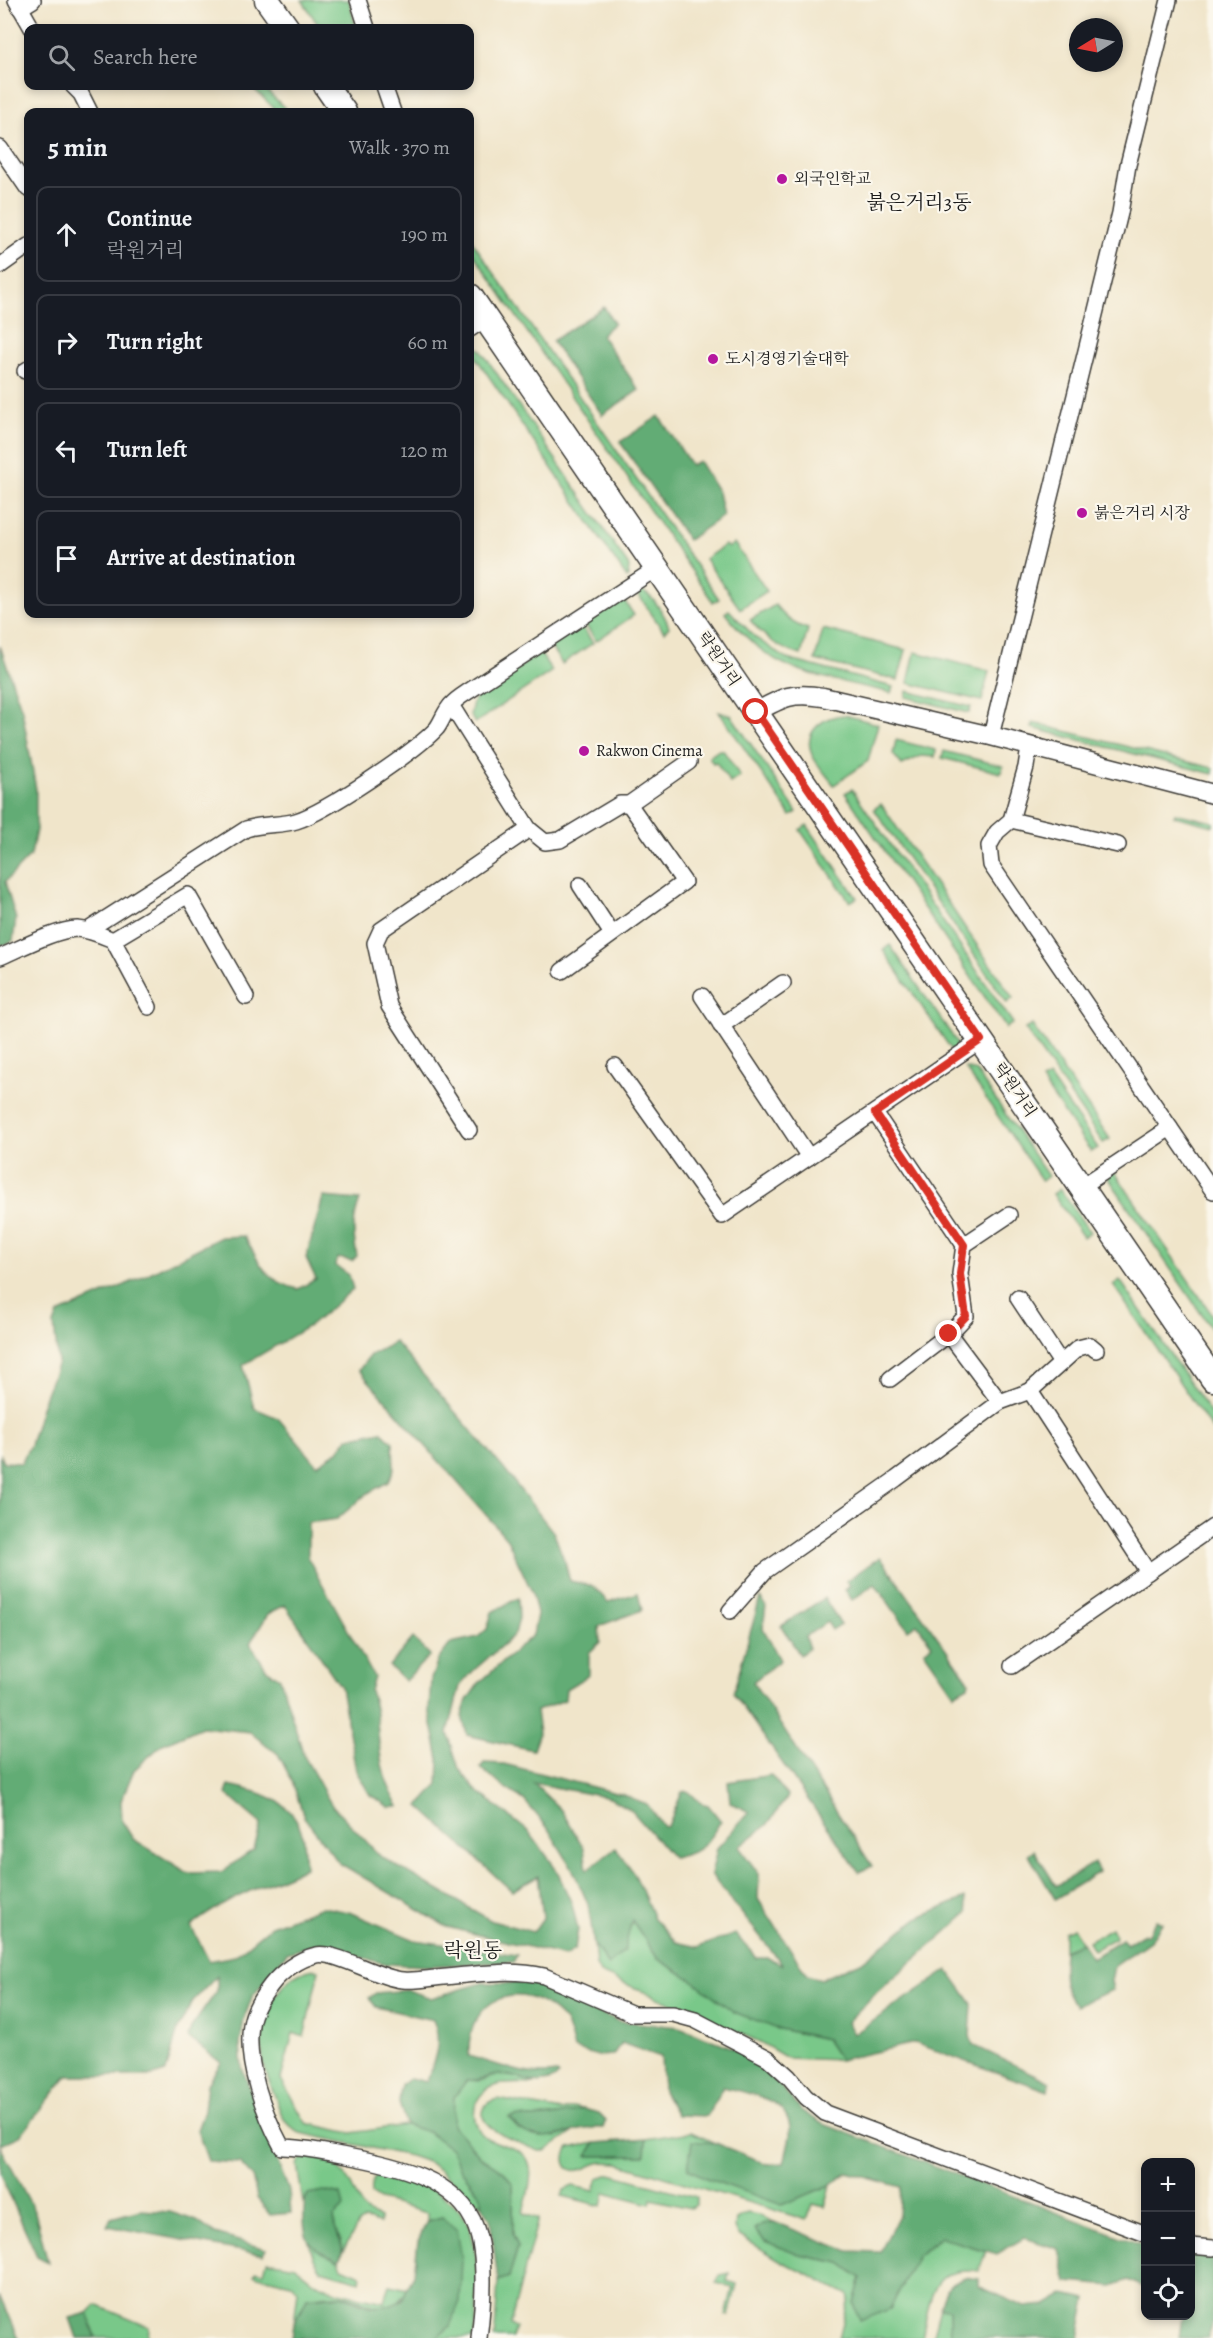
<!DOCTYPE html>
<html lang="en">
<head>
<meta charset="utf-8">
<style>
	body { margin:0; font-family:Alegreya,"Noto Serif KR",serif; background:#242831; color:#f1f3f6 }
	.controls { position:absolute; right:18px; bottom:18px; display:grid; overflow:hidden; border-radius:12px; box-shadow:0 3px 9px #0003 }
	.controls button { width:54px; height:54px; display:grid; place-items:center; padding:0; border:0; border-bottom:2px solid #363941; background:#171b24; color:#f1f3f6; font:30px sans-serif }
	.compass { position:absolute; left:1069px; top:18px; width:54px; height:54px; border-radius:50%; background:#171b24; box-shadow:0 3px 9px #0003; rotate:260deg }
	.stop { position:absolute; width:18px; height:18px; margin:-14px; border:4px solid #d93025; border-radius:50%; background:#fff }
	.stop.end { background:#d93025; border-color:#fff; box-shadow:0 2px 6px #0008 }
	.list { margin:0; padding:0; list-style:none }
	h2 { display:flex; justify-content:space-between; align-items:center; height:78px; margin:0; padding:0 24px; font-size:26px }
	h2 small { font-size:20px; font-weight:400; color:#9ea1a6 }
	.list li { display:grid; grid-template-columns:39px 1fr auto; gap:18px; align-items:center; box-sizing:border-box; height:96px; margin:0 12px 12px; padding:0 12px; border:2px solid #363941; border-radius:12px }
	.list b { display:block; font-size:22px; white-space:nowrap }
	.list p { margin:0; font-size:20px; white-space:nowrap; color:#9ea1a6 }
	.list em { font-size:20px; font-style:normal; color:#9ea1a6 }
	.icon { flex:none; width:33px; height:33px; fill:none; stroke:currentColor; stroke-width:2; stroke-linecap:round; stroke-linejoin:round }
	.map { position:relative; flex:none; width:1213px; height:2338px; overflow:hidden }
	.search { position:absolute; background:#171b24; box-shadow:0 3px 9px #0003; left:24px; top:24px; width:450px; height:66px; display:flex; align-items:center; gap:15px; box-sizing:border-box; padding:0 21px; border-radius:12px; color:#9ea1a6; font-size:22px }
	.panel { position:absolute; background:#171b24; box-shadow:0 3px 9px #0003; left:24px; top:108px; width:450px; height:510px; border-radius:12px }
	.map>svg:first-child { display:block }
	.green { fill:#79c889; stroke:#4a7252; stroke-width:1.5 }
	.forest { fill:#62ac75; stroke:#3f6448; stroke-width:1.5 }
	.lines { fill:none; stroke-linecap:round; stroke-linejoin:round }
	.minor-casing { stroke:#3c3a36; stroke-width:18 }
	.tertiary-casing { stroke:#3c3a36; stroke-width:21 }
	.primary-casing { stroke:#3c3a36; stroke-width:27 }
	.minor { stroke:#fff; stroke-width:15 }
	.tertiary { stroke:#fff; stroke-width:18 }
	.primary { stroke:#fff; stroke-width:24 }
	.route { stroke:#d93025; stroke-width:8 }
	.poi-dot { fill:#b5179e; stroke:#fbf7ec; stroke-width:2 }
	.labels { text-anchor:middle; dominant-baseline:central; stroke-width:4.5; stroke-linejoin:round; paint-order:stroke }
	.poi-label { font-size:16px; fill:#1c1c1c; stroke:#fbf7ec; text-anchor:start }
	.street-label { font-size:16px; fill:#1c1c1c; stroke:#fbf7ec }
	.quarter-label { font-size:20px; fill:#1c1c1c; stroke:#fbf7ec }
</style>
</head>
<body>
<div class="map">
<svg width="1213" height="2338" viewBox="0 0 1213 2338">
	<rect width="100%" height="100%" fill="#fbf7ec"/>
	<filter id="ink" filterUnits="userSpaceOnUse"><feTurbulence type="fractalNoise" baseFrequency=".0167" numOctaves="2"/><feDisplacementMap in="SourceGraphic" scale="12" xChannelSelector="R" yChannelSelector="G"/><feConvolveMatrix kernelMatrix="1 2 1 2 8 2 1 2 1" color-interpolation-filters="sRGB"/></filter>
	<filter id="wash" filterUnits="userSpaceOnUse"><feTurbulence type="fractalNoise" baseFrequency=".008" numOctaves="4" result="noise"/><feDisplacementMap in="SourceGraphic" scale="24" xChannelSelector="R" yChannelSelector="G"/><feGaussianBlur stdDeviation="1.35" result="paint"/><feColorMatrix in="noise" values="0 0 0 0 0 0 0 0 0 0 0 0 0 0 0 0 0 1.4 0 .05"/><feComposite in="paint" operator="in"/></filter>
	<g filter="url(#wash)">
		<rect width="100%" height="100%" fill="#f0e5ca"/>
		<g class="green">
			<path d="M302 0H349L356 28H320Z"/>
			<path d="M251 86H262L289 112H278Z"/>
			<path d="M470 238 719 599 713 602 470 249Z"/>
			<path d="M470 346 480 349 629 566 628 577 627 578 470 349Z"/>
			<path d="M734 543 767 591 740 609 705 559 725 545 728 548Z"/>
			<path d="M640 591C652 593 665 615 669 627L664 632 637 593Z"/>
			<path d="M622 597 634 615 596 641 584 623Z"/>
			<path d="M775 605C785 617 792 624 808 629L801 655C779 649 765 638 750 620Z"/>
			<path d="M729 610 756 638 787 659 893 687 891 693C859 685 814 678 784 664 760 653 741 633 725 613Z"/>
			<path d="M581 625 593 643 562 664 550 646Z"/>
			<path d="M823 629 906 650 898 680 815 660Z"/>
			<path d="M915 652 989 671 982 701 908 683Z"/>
			<path d="M540 653 552 671 475 723 470 715 473 702 479 694Z"/>
			<path d="M907 691 971 707 969 713 906 697Z"/>
			<path d="M719 712 731 715 797 812 791 816Z"/>
			<path d="M845 715 878 724 868 761 834 785C827 776 817 765 812 755 802 731 824 716 845 715Z"/>
			<path d="M1033 723 1213 768V774L1032 728Z"/>
			<path d="M896 740 936 750 935 757 921 756 902 765 893 754Z"/>
			<path d="M719 750H723L740 776 730 783 716 762 713 763 709 757Z"/>
			<path d="M944 751 1003 766 1001 773 942 758Z"/>
			<path d="M852 789 1013 1023 1006 1028 845 793Z"/>
			<path d="M881 804 1013 998 1007 1003 874 809Z"/>
			<path d="M1175 813 1213 822V826L1174 816Z"/>
			<path d="M807 825 857 898 850 902 800 830Z"/>
			<path d="M890 945 956 1041 957 1050 955 1055 883 950Z"/>
			<path d="M1032 1025 1110 1139 1103 1143 1025 1029Z"/>
			<path d="M965 1068 976 1071 1048 1176 1042 1181Z"/>
			<path d="M1049 1077 1098 1148 1091 1152 1042 1081Z"/>
			<path d="M1114 1171 1213 1316V1331L1107 1176Z"/>
			<path d="M1060 1189 1090 1232 1083 1237 1053 1194Z"/>
			<path d="M1120 1280 1213 1417V1431L1113 1285Z"/>
			<path d="M631 1919 658 1959 691 1979 775 2028 826 2039 840 2060 787 2058 760 2042 600 1973 596 1965 594 1944 608 1965Z"/>
			<path d="M1073 1928 1082 1943 1064 1950V1932Z"/>
			<path d="M1111 1928 1116 1938 1093 1950 1088 1941Z"/>
			<path d="M314 1969 319 1970 304 2037 293 2033 281 2079 306 2123 351 2133 406 2125 428 2132 452 2149 462 2171 481 2196V2205L430 2163 410 2156 300 2133C284 2126 280 2112 275 2096 271 2086 266 2076 264 2065 255 2027 273 1976 314 1969Z"/>
			<path d="M498 2075 517 2077 535 2084C514 2084 488 2079 477 2101 473 2110 474 2120 478 2128 486 2148 523 2142 529 2163 534 2178 526 2199 523 2213L538 2219 510 2325 516 2327 512 2338H493L495 2332 498 2281 509 2277 518 2247 513 2235V2185L504 2172 481 2157 452 2126 454 2097 466 2080 479 2081Z"/>
			<path d="M498 2099 562 2111 574 2107 583 2109C567 2114 550 2117 533 2118 523 2119 520 2114 509 2118L519 2130 555 2137 574 2132 546 2151H539C524 2144 475 2130 484 2109 486 2102 492 2100 498 2099Z"/>
			<path d="M691 2132 715 2143 692 2142 688 2168 706 2178 782 2204 831 2185 825 2207 813 2204 807 2220 618 2163C611 2163 603 2161 598 2163 591 2165 586 2169 579 2170 564 2173 562 2157 569 2148L595 2143 588 2156H645L646 2139Z"/>
			<path d="M307 2156C332 2155 345 2171 355 2193 358 2199 361 2208 367 2212 371 2215 376 2216 380 2218V2223L364 2220 359 2223 343 2251 341 2240 334 2230V2217L324 2191 308 2194 303 2203 297 2165 299 2160Z"/>
			<path d="M390 2172C415 2179 451 2195 465 2218 482 2246 477 2305 475 2338H437L450 2326 442 2217 427 2221V2213L380 2200 371 2194C369 2179 375 2173 390 2172Z"/>
			<path d="M610 2174 693 2196 696 2197V2205L690 2208 651 2199 650 2204 605 2192 602 2206 562 2196 564 2190 573 2186 594 2191 598 2178Z"/>
			<path d="M747 2213 758 2215 774 2222 763 2224 799 2255 841 2263 861 2278 854 2303 890 2309 917 2256 940 2237 986 2251 979 2271C930 2263 930 2302 922 2338H839L849 2299 848 2295 783 2262 738 2235 735 2228 736 2219Z"/>
			<path d="M309 2242 324 2254 339 2261 342 2267 361 2275 360 2281 321 2270 314 2259Z"/>
			<path d="M267 2261 296 2266C318 2292 351 2294 384 2302L390 2285 408 2289C386 2325 366 2298 341 2295 330 2294 317 2297 307 2298L294 2324 298 2290 291 2284 254 2275 256 2271 264 2272Z"/>
			<path d="M729 2273 727 2281 737 2284 729 2316 726 2315 733 2287 716 2283 720 2275Z"/>
			<path d="M96 2305 149 2327 148 2338H96L88 2313Z"/>
			<path d="M940 2308 950 2309 951 2338H932Z"/>
		</g>
		<g class="forest">
			<path d="M604 307 614 323 601 335 639 390 602 415 552 341Z"/>
			<path d="M659 416 691 465 699 461 718 492 723 516 688 540 620 442Z"/>
			<path d="M0 646 22 710 36 789V830L31 855 5 882 16 919 13 941 0 947Z"/>
			<path d="M323 1197 360 1200C352 1220 353 1235 357 1256L352 1261 338 1258 335 1265 349 1275 353 1289 311 1325 243 1365 254 1408 278 1418 317 1465 337 1452 348 1438 381 1431 393 1442 394 1469 388 1482 368 1493 337 1519 308 1523V1558L374 1677 370 1691C378 1711 377 1731 380 1752 382 1770 389 1791 399 1806L389 1807 370 1795 356 1771 341 1687 285 1605 268 1614 250 1643 266 1669 280 1678 304 1756 331 1804 381 1857 492 1921 533 1932 543 1918 538 1876 512 1891 419 1806 438 1785 439 1759 429 1709 431 1679 438 1660 451 1643 478 1637 487 1629 492 1612 518 1598 519 1618 515 1634 473 1671 460 1686 448 1733 459 1769 476 1790 529 1832 555 1867 572 1904 578 1929 575 1949 565 1956 447 1927 339 1863 304 1817 292 1781 278 1754 250 1732 202 1727 163 1744 134 1770 121 1801 122 1821 133 1839 188 1873 221 1872 254 1849 261 1824 226 1794 229 1785C258 1791 294 1800 302 1834 304 1844 304 1856 305 1867 290 1876 277 1880 261 1886 236 1897 212 1909 191 1926L209 1961 235 1956 271 1926 322 1907 349 1912 415 1940 517 1955 513 1962 427 1966 386 1964 313 1945 287 1953 252 1997 244 2019 240 2044 242 2068 289 2191 291 2213 270 2215 257 2198 252 2176 240 2163 208 2161 197 2130 204 2111 207 2084 221 2063 188 2037 192 2026 217 1991V1976L193 2001 178 2029 166 2072 153 2076H67L20 2136 0 2145V1455L4 1462 21 1463 30 1445 43 1401 58 1363 54 1324 58 1314 136 1280 221 1237 244 1236C261 1264 263 1280 298 1289L316 1279 306 1258Z"/>
			<path d="M395 1342 504 1469 554 1533 565 1562 570 1581 593 1586 608 1602 638 1593 642 1610 599 1626 600 1642 589 1653V1675L566 1689 565 1700 536 1711 539 1733 533 1750 467 1735 462 1716 467 1700 479 1683 533 1635 537 1614 532 1592 507 1539 359 1370 370 1355Z"/>
			<path d="M880 1557 969 1681 968 1686 954 1694 924 1651 932 1645 917 1624 908 1630 875 1584 852 1600 845 1590 850 1586 846 1581Z"/>
			<path d="M760 1598 766 1606 763 1628 780 1660 753 1682 872 1866 859 1872 733 1693Z"/>
			<path d="M824 1598 841 1624 832 1630 827 1622 805 1637 809 1648 800 1655 781 1626Z"/>
			<path d="M413 1638 430 1655 405 1681 389 1666Z"/>
			<path d="M484 1763 504 1764 624 1795 647 1804 664 1827 668 1826 682 1792 688 1791 701 1803 708 1805 721 1821C704 1847 704 1851 673 1858L632 1811 610 1798 533 1783 561 1810 584 1848 587 1870 616 1848 636 1877 654 1918 676 1942 698 1947 735 1934 757 1958H768L783 1965 711 1875 717 1848 749 1812 730 1802 728 1782 771 1775 788 1796 767 1825 739 1847 759 1874 758 1899 807 1975 821 1979 861 1962 919 1917 965 1898 968 1913 876 1993 847 2022 854 2034 948 1970 972 2004 970 2035 973 2045 1050 2082 1048 2091 915 2043 840 2060 826 2039 775 2028 734 2012 691 1979 658 1959 632 1920 624 1951 608 1965 594 1944 588 1904 572 1868 547 1827 524 1800 502 1786 480 1768Z"/>
			<path d="M1034 1850 1056 1886 1094 1863 1099 1872 1055 1899 1028 1854Z"/>
			<path d="M1156 1920 1162 1923 1150 1941 1114 1966 1111 1981 1113 1990 1076 2005C1060 1990 1063 1971 1064 1950L1082 1943 1092 1958 1122 1939 1127 1944 1144 1933 1147 1935Z"/>
			<path d="M482 1983H533L618 2021 679 2027 726 2045 744 2053 767 2071 802 2111 821 2123 1145 2246V2288L1129 2280 1113 2286 1067 2282 1059 2249 1024 2238 997 2254 940 2237 917 2256 890 2309 860 2321 854 2303 861 2278 841 2263 799 2255 765 2241 754 2229 763 2224 774 2222 849 2251 880 2252 899 2215 901 2187 847 2172 831 2185 782 2205 706 2178 688 2169 692 2141 715 2143 767 2164 784 2163C786 2154 789 2144 790 2135 793 2098 749 2094 723 2087L707 2116 677 2115 663 2091 661 2057 621 2043 613 2055 598 2056 574 2049C571 2040 569 2026 563 2019 522 1975 466 1997 469 2056 497 2064 528 2078 556 2073L559 2076C535 2092 523 2074 499 2075 487 2076 480 2082 467 2080L454 2097 453 2126 481 2157 504 2172 513 2185V2235L518 2247 509 2277 498 2281 490 2218 481 2205V2196L462 2171 451 2149 428 2132 406 2125 399 2103 401 2085 410 2078 427 2082C434 2059 443 2043 433 2020L376 2007 369 1998 376 1993 408 1990 431 1998Z"/>
			<path d="M583 2109 599 2113 606 2120 603 2128C567 2125 540 2156 509 2118 520 2114 523 2119 533 2118 550 2117 567 2114 583 2109Z"/>
			<path d="M646 2139 645 2156H587L595 2143Z"/>
			<path d="M0 2146 35 2212 48 2262 37 2256 0 2174Z"/>
			<path d="M324 2191 341 2195 344 2207 334 2217C333 2237 348 2241 339 2261 329 2256 318 2252 311 2244 302 2234 302 2205 308 2194Z"/>
			<path d="M140 2210 170 2212 197 2221 215 2234 266 2249 263 2255 107 2226 111 2218Z"/>
			<path d="M442 2217 457 2230 462 2259 460 2301 450 2326 437 2338H292L294 2324 307 2298 341 2295 371 2307 386 2306 402 2300 414 2274 418 2241 427 2221Z"/>
			<path d="M1191 2255 1213 2256V2323L1208 2338H1179L1182 2316H1190Z"/>
			<path d="M965 2277 978 2279V2286L1025 2307 1046 2305 1065 2294 1087 2299 1079 2338H951L950 2309 940 2308C944 2291 948 2283 965 2277Z"/>
			<path d="M0 2295 19 2338H0Z"/>
			<path d="M88 2313 96 2338H77L70 2318Z"/>
		</g>
	</g>
	<g filter="url(#ink)">
		<g class="lines">
			<defs>
				<g id="minor">
					<path d="M16 0 32 28"/>
					<path d="M358 0 367 28"/>
					<path d="M20 8 33 0"/>
					<path d="M73 86 81 94 90 112"/>
					<path d="M384 86 393 112"/>
					<path d="M0 148 28 189"/>
					<path d="M0 266 28 246"/>
					<path d="M470 329 485 319"/>
					<path d="M25 371 28 369"/>
					<path d="M451 705 529 829 381 930 375 943 389 1006 469 1130"/>
					<path d="M991 736 1120 213 1128 165 1169 0"/>
					<path d="M1029 747 1026 767 1011 820 997 832 989 846 991 865 1213 1191"/>
					<path d="M1011 820 1118 845"/>
					<path d="M529 829 545 842 560 840 620 804H629L689 762"/>
					<path d="M580 885 612 934"/>
					<path d="M88 930 246 829C265 823 280 826 296 821 326 812 416 751 437 728 442 721 445 711 451 705 456 699 463 695 469 691L657 568"/>
					<path d="M113 940 188 895 246 997"/>
					<path d="M0 957C19 949 57 929 77 929 90 930 101 935 113 940L149 1007"/>
					<path d="M562 971 684 882 629 804"/>
					<path d="M702 996 809 1157"/>
					<path d="M721 1026 783 983"/>
					<path d="M615 1066 722 1216 981 1040"/>
					<path d="M875 1113 964 1245"/>
					<path d="M1081 1187 1170 1128"/>
					<path d="M1018 1298 1061 1363"/>
					<path d="M949 1334 1000 1402"/>
					<path d="M890 1379 949 1334 966 1316 960 1274 964 1245 1009 1215"/>
					<path d="M1030 1391 1148 1572"/>
					<path d="M730 1611 765 1571 896 1479 1000 1402 1030 1391 1078 1348 1090 1345 1096 1350"/>
					<path d="M1012 1666 1213 1527"/>
					<path d="M1190 2246 1213 2248"/>
					<path d="M479 2338C483 2306 487 2259 476 2228 459 2178 390 2164 346 2156 324 2152 304 2147 282 2147 264 2114 245 2063 251 2025 253 2010 262 1997 271 1985 281 1972 299 1959 316 1955 337 1951 377 1978 403 1980 413 1981 425 1979 435 1978 470 1975 509 1968 544 1976L633 2014H673L695 2020 768 2058 789 2077 806 2097 825 2113 1146 2234"/>
				</g>
				<path id="tertiary" d="M756 712C783 697 792 692 823 697L991 736 1213 794"/>
				<g id="primary">
					<path d="M267 0 287 28"/>
					<path d="M326 86 344 112"/>
					<path d="M470 296 1213 1379"/>
				</g>
			</defs>
			<use href="#minor" class="minor-casing"/>
			<use href="#tertiary" class="tertiary-casing"/>
			<use href="#primary" class="primary-casing"/>
			<use href="#minor" class="minor"/>
			<use href="#tertiary" class="tertiary"/>
			<use href="#primary" class="primary"/>
		</g>
	</g>
	<g class="lines" filter="url(#ink)">
		<path class="route" d="M756 712 981 1040 875 1113 964 1245 960 1274 966 1316 949 1334"/>
	</g>
	<g class="poi-dot">
		<circle cx="782" cy="179" r="6"/>
		<circle cx="713" cy="359" r="6"/>
		<circle cx="1082" cy="513" r="6"/>
		<circle cx="584" cy="751" r="6"/>
	</g>
	<g class="labels">
		<g class="poi-label">
			<text x="794" y="179">외국인학교</text>
			<text x="725" y="359">도시경영기술대학</text>
			<text x="1094" y="513">붉은거리 시장</text>
			<text x="596" y="751">Rakwon Cinema</text>
		</g>
		<g class="street-label">
			<text transform="translate(719 659) rotate(56)">락원거리</text>
			<text transform="translate(1015 1090) rotate(56)">락원거리</text>
		</g>
		<g class="quarter-label">
			<text x="919" y="202">붉은거리3동</text>
			<text x="473" y="1950">락원동</text>
		</g>
	</g>
</svg>
<div class="controls">
<button>+</button>
<button>−</button>
<button><svg class="icon" aria-label="locate" viewBox="0 0 24 24"><circle cx="12" cy="12" r="6"/><path d="M12 2v4M12 18v4M2 12h4M18 12h4"/></svg></button>
</div>
<svg class="compass" viewBox="-18 -18 36 36"><path d="M0-13l5 13h-10z" fill="#e53935"/><path d="M0 13l5-13h-10z" fill="#9ea1a6"/></svg>
<div class="stop" style="left:756px;top:712px"></div>
<div class="stop end" style="left:949px;top:1334px"></div>
<div class="search"><svg class="icon" aria-label="search" viewBox="0 0 24 24"><circle cx="10" cy="10" r="6"/><path d="M15 15l6 6"/></svg>Search here</div>
<section class="panel">
<h2>5 min<small>Walk · 370 m</small></h2>
<ul class="list">
<li><svg class="icon" aria-label="ahead" viewBox="0 0 24 24"><path d="M12 20V5M6 11l6-6 6 6"/></svg><div><b>Continue</b><p>락원거리</p></div><em>190 m</em></li>
<li><svg class="icon" aria-label="right" viewBox="0 0 24 24"><path d="M7 20v-9h11M14 6l5 5-5 5"/></svg><div><b>Turn right</b></div><em>60 m</em></li>
<li><svg class="icon" aria-label="left" viewBox="0 0 24 24"><path d="M17 20v-9H6M10 6l-5 5 5 5"/></svg><div><b>Turn left</b></div><em>120 m</em></li>
<li><svg class="icon" aria-label="arrive" viewBox="0 0 24 24"><path d="M6 21V4h12l-3 4 3 4H6"/></svg><div><b>Arrive at destination</b></div></li>
</ul>
</section>
</div>
</body>
</html>
